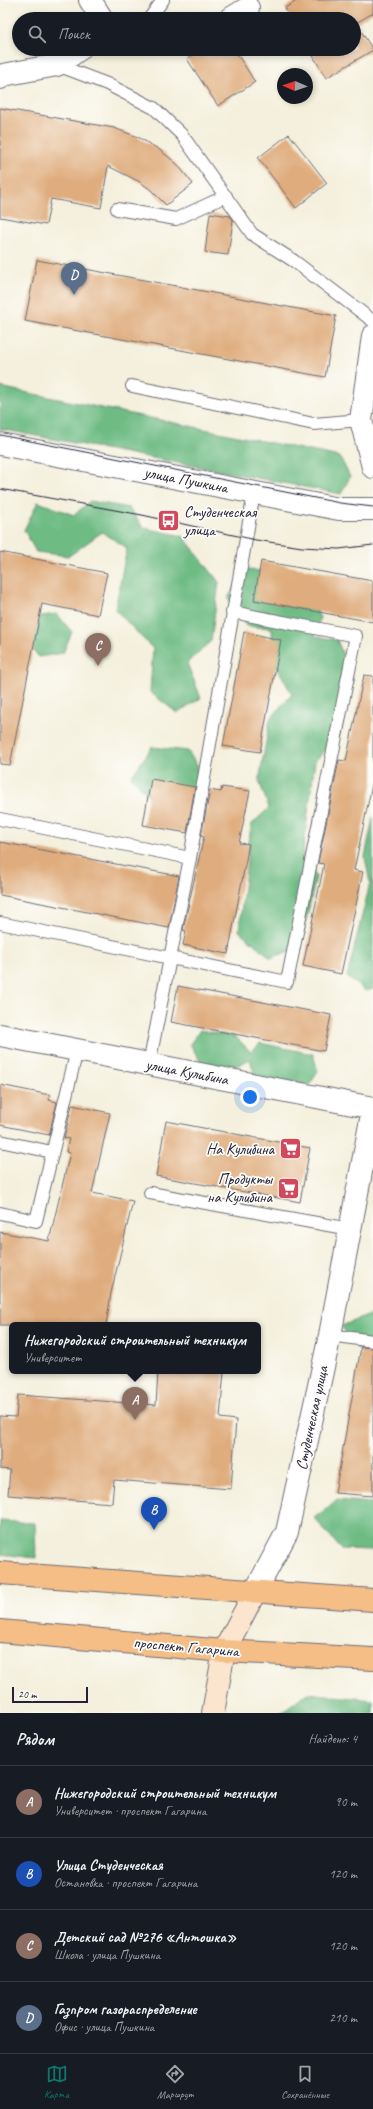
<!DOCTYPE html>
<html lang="ru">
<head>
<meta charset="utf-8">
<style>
	body { margin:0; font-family:Caveat,sans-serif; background:#20242c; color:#f1f3f6 }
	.compass { position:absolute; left:277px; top:68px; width:36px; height:36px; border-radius:50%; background:#171b24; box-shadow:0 2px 6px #0003; rotate:272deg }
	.scale { position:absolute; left:12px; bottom:10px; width:76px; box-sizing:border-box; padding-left:4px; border:2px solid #22223b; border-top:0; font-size:11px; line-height:14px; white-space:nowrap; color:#22223b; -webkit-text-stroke:3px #fdfcf7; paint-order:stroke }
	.you { position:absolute; left:250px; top:1097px; width:14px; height:14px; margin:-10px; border:3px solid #fff; border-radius:50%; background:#1a73e8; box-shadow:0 0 0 6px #1a73e833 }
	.badge { display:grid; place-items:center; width:26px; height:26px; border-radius:50%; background:#0f766e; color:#fff; font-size:13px; font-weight:700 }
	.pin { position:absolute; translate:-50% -33px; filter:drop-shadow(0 1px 2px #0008) }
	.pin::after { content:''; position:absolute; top:21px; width:14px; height:12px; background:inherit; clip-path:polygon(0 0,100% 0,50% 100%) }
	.popup { position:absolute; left:9px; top:1322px; width:252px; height:52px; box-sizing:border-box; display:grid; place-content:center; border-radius:6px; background:#171b24; filter:drop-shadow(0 1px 3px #0005); font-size:13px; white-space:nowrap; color:#9ea1a6 }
	.popup b { font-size:15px; color:#f1f3f6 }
	.popup::after { content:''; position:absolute; left:50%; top:100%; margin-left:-8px; border:8px solid transparent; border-top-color:#171b24 }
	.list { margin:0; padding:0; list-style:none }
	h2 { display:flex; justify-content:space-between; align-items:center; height:52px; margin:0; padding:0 16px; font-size:17px }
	h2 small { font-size:13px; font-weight:400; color:#9ea1a6 }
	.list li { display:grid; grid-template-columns:26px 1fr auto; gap:12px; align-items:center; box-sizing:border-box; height:72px; padding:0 16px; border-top:1px solid #363941 }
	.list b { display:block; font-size:15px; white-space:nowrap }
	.list p { margin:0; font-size:13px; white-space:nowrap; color:#9ea1a6 }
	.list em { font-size:13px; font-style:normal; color:#9ea1a6 }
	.icon { flex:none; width:22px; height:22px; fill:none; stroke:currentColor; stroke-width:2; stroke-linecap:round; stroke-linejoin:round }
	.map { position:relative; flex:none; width:373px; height:1713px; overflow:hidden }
	.search { position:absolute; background:#171b24; box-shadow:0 2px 6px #0003; left:12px; right:12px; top:12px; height:44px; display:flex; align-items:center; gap:10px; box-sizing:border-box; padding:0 14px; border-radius:22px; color:#9ea1a6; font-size:15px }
	.sheet { height:340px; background:#171b24 }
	nav { display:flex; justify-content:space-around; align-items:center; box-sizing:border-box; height:56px; border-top:1px solid #363941; background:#171b24; font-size:11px; color:#9ea1a6 }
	nav a { display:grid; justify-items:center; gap:2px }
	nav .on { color:#0f766e }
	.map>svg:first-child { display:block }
	.forest { fill:#6ebc84; stroke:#486f60 }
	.building { fill:#dfac7d }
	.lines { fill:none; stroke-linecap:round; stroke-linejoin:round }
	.service-casing { stroke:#6c6a74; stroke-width:14 }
	.minor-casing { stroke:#6c6a74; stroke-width:24 }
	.secondary-casing { stroke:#6c6a74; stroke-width:24 }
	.primary-casing { stroke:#6c6a74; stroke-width:24 }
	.service { stroke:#fff; stroke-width:12 }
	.minor { stroke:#fff; stroke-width:22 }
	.secondary { stroke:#fbe5cf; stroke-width:22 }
	.primary { stroke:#f6be87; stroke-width:22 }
	.tram { stroke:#22223b; stroke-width:1 }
	.labels { text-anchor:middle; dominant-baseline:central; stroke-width:3.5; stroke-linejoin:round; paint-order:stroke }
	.street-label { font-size:16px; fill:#22223b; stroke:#fdfcf7 }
	.poi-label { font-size:16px; fill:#22223b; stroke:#fdfcf7; text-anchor:end }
</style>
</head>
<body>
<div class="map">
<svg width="373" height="1713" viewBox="0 0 373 1713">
	<rect width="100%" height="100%" fill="#fdfcf7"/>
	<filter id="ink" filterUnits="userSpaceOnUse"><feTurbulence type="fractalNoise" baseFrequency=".025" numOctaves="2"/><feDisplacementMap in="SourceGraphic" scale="8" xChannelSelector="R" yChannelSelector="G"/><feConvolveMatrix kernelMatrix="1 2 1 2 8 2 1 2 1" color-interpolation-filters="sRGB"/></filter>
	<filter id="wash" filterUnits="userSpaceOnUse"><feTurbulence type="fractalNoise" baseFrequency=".012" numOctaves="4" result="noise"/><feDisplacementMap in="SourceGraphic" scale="16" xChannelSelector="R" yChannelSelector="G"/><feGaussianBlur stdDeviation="0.9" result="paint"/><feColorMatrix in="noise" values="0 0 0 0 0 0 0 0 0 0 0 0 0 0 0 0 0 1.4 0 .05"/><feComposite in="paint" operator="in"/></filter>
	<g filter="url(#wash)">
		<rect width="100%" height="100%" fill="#f4f0dd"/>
		<g class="forest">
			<path d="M0 387 340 457 350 477 341 494 0 429Z"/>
			<path d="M90 501 129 508 144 528 183 536 219 582 211 641 187 663 201 698 177 713 150 692 153 649 115 609 127 548 102 532 69 556 36 552 24 530 38 502 74 515Z"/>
			<path d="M245 570 264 571 309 595 320 618 315 636 337 640 353 680 340 735 315 761 303 851 316 877 300 947 271 958 239 931 251 825 269 808 259 781 270 719 292 694 273 660 272 628 246 626 228 598Z"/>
			<path d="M57 614 72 632 63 653 39 657 24 641 34 617Z"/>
			<path d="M152 747 188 751 200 770 195 802 156 803 131 777Z"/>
			<path d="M373 817V989L366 991 347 977 370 883 365 857Z"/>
			<path d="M200 1030 236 1037 251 1052 260 1043 313 1054 318 1072 307 1088 255 1076 250 1059 231 1069 202 1064 190 1044Z"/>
			<path d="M373 1314V1350L358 1349 341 1326Z"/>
			<path d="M337 1500 373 1503V1550L341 1549 314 1518Z"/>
			<path d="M0 1521 35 1523 36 1558 0 1554Z"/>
			<path d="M307 1693 373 1700V1713H280Z"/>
		</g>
		<g id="blocks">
			<g class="building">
				<path d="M298 0H373V13L356 23 373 50 326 78 309 49H354V19H291L285 8Z"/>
				<path d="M203 49H234L255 82 218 106 187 59Z"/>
				<path d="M0 108 114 128 138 137 160 150 177 164 193 184 166 205 151 190 140 182 108 166 101 208 51 199 46 225 0 217Z"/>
				<path d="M289 134 327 183 296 208 258 158Z"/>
				<path d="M210 213 230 216 233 220 228 255 205 252Z"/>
				<path d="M37 260 336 316 325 377 25 321Z"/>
				<path d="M0 552 107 573 98 615 42 604 10 765 0 764Z"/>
				<path d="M261 561 373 581V622L254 600Z"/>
				<path d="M244 632 281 640 260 752 223 746Z"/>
				<path d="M364 675 373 676V780L354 870 363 872 341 974 303 966 324 864 318 863 339 760 346 761Z"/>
				<path d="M151 779 195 787 187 833 143 825Z"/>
				<path d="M222 787 250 791 239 843 249 844 228 954 183 945 186 931 183 930 204 836H201L210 790 221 792Z"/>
				<path d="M0 842 179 876 169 928 0 895Z"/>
				<path d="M178 986 331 1015 324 1051 171 1022Z"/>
				<path d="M0 1085 50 1095 49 1100 57 1102 49 1135 0 1125Z"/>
				<path d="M72 1105 110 1113 92 1193 133 1201 111 1293 106 1325H0V1232L49 1241 70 1153 66 1152 69 1139 64 1138Z"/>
				<path d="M166 1121 310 1148 300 1202 156 1176Z"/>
				<path d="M361 1347 373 1348V1496L335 1493Z"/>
				<path d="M158 1371H224L220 1418 236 1420 231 1489 114 1480 112 1503 8 1495 10 1470 0 1469V1416L16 1417 18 1395 156 1405Z"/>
			</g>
		</g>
	</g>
	<g filter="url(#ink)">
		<use href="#blocks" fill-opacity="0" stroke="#6c6a74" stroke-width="1"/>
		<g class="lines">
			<defs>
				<g id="service">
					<path d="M149 19 163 0"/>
					<path d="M57 65 107 84 154 108 182 135 252 234 294 261 373 321"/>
					<path d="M117 209 176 219 226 196"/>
					<path d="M132 386 314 424 361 420"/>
					<path d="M0 819 190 858"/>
					<path d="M0 923 287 982 356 636 232 612"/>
					<path d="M149 1064 190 858 254 493"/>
					<path d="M0 1141 52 1152"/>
					<path d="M150 1193 350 1229"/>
					<path d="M0 1213 36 1221 77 1050"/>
					<path d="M330 1335 373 1341"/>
				</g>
				<g id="minor">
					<path d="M90 0 102 19"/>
					<path d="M230 19 248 8"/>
					<path d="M0 78 3 75 57 65 80 49"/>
					<path d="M373 336 361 420 373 467"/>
					<path d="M0 444 339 509H373"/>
					<path d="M0 1035 373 1108"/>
					<path d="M255 1592 287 1532 330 1335 373 1109"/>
				</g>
				<path id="secondary" d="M213 1713 224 1651 255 1592"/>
				<g id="primary">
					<path d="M0 1573 373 1600"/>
					<path d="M0 1631 224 1651 373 1659"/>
				</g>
			</defs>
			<use href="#service" class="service-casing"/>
			<use href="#minor" class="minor-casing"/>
			<use href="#secondary" class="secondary-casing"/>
			<use href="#primary" class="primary-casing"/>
			<use href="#service" class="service"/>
			<use href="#minor" class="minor"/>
			<use href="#secondary" class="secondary"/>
			<use href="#primary" class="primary"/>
			<g class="tram">
				<path d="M0 435 340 503 373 507"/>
				<path d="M0 489 142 515 256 540 302 547 339 549 373 545"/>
			</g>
		</g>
	</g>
	<defs>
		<symbol id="bus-square" viewBox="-11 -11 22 22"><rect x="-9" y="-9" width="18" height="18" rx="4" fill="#d1495b" stroke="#fdfcf7"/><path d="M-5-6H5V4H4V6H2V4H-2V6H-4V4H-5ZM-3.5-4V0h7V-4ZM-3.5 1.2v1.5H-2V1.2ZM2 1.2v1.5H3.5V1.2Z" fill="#fff"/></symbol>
		<symbol id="supermarket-square" viewBox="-11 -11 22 22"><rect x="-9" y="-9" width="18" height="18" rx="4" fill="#d1495b" stroke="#fdfcf7"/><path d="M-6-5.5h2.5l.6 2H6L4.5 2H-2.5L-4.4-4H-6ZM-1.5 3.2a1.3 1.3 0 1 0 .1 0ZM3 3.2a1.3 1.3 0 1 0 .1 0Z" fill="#fff"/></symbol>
	</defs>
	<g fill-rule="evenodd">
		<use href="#bus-square" x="156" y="508" width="25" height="25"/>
		<use href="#supermarket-square" x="278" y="1136" width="25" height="25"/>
		<use href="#supermarket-square" x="276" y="1176" width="25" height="25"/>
	</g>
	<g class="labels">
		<g class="street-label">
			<text transform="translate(186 480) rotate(11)">улица Пушкина</text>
			<text transform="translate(187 1072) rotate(11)">улица Кулибина</text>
			<text transform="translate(312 1418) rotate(-78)">Студенческая улица</text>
			<text transform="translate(186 1647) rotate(5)">проспект Гагарина</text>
		</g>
		<g class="poi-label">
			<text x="184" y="512" text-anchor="start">Студенческая<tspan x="184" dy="18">улица</tspan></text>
			<text x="274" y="1149">На Кулибина</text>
			<text x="272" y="1179">Продукты<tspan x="272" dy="18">на Кулибина</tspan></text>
		</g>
	</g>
</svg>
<svg class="compass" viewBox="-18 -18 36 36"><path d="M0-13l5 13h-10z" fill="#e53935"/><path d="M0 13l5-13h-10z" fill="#9ea1a6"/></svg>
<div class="scale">20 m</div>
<div class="you"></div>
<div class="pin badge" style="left:135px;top:1420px;background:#8d6e63">A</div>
<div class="popup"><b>Нижегородский строительный техникум</b>Университет</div>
<div class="pin badge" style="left:154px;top:1530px;background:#1a4fb4">B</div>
<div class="pin badge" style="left:98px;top:666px;background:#8d6e63">C</div>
<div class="pin badge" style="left:74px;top:295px;background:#5c6f8a">D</div>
<div class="search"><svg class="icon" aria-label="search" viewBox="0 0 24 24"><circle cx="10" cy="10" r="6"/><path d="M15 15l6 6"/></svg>Поиск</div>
</div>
<section class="sheet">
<h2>Рядом<small>Найдено: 4</small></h2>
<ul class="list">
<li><span class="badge" style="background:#8d6e63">A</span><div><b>Нижегородский строительный техникум</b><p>Университет · проспект Гагарина</p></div><em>90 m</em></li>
<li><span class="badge" style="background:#1a4fb4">B</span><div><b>Улица Студенческая</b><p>Остановка · проспект Гагарина</p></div><em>120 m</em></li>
<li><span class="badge" style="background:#8d6e63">C</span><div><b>Детский сад №276 «Антошка»</b><p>Школа · улица Пушкина</p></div><em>120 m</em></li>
<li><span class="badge" style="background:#5c6f8a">D</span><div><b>Газпром газораспределение</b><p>Офис · улица Пушкина</p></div><em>210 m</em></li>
</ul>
</section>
<nav>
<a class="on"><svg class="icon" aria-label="map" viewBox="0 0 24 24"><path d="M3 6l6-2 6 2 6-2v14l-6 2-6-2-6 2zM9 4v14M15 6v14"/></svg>Карта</a>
<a><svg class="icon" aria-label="directions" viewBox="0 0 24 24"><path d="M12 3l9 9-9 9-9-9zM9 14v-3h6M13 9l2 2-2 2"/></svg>Маршрут</a>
<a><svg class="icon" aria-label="saved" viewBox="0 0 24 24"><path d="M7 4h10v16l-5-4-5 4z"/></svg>Сохранённые</a>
</nav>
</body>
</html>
